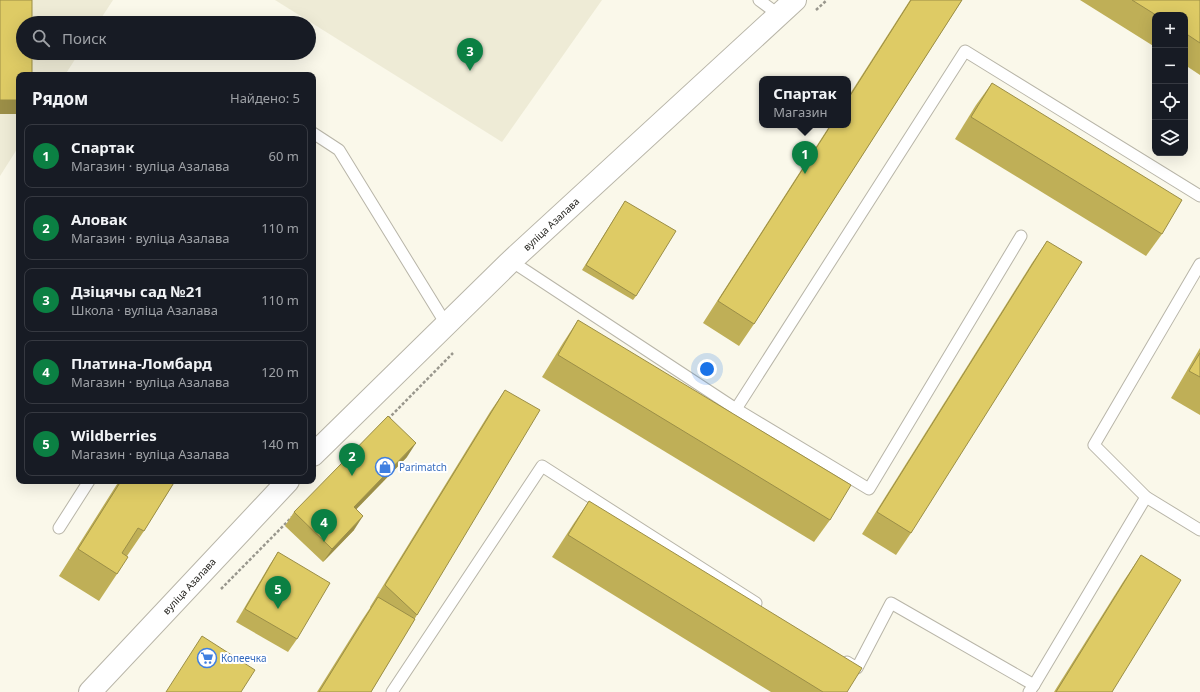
<!DOCTYPE html>
<html lang="ru">
<head>
<meta charset="utf-8">
<style>
	body { margin:0; font-family:"Noto Sans",sans-serif; background:#242831; color:#f1f3f6 }
	.controls { position:absolute; right:12px; top:12px; display:grid; overflow:hidden; border-radius:8px; box-shadow:0 4px 16px #0002 }
	.controls button { width:36px; height:36px; display:grid; place-items:center; padding:0; border:0; border-bottom:1px solid #363941; background:#171b24; color:#f1f3f6; font:20px sans-serif }
	.you { position:absolute; left:707px; top:369px; width:14px; height:14px; margin:-10px; border:3px solid #fff; border-radius:50%; background:#1a73e8; box-shadow:0 0 0 6px #1a73e833 }
	.badge { display:grid; place-items:center; width:26px; height:26px; border-radius:50%; background:#0b8043; color:#fff; font-size:13px; font-weight:700 }
	.pin { position:absolute; translate:-50% -33px; filter:drop-shadow(0 1px 2px #0008) }
	.pin::after { content:''; position:absolute; top:21px; width:14px; height:12px; background:inherit; clip-path:polygon(0 0,100% 0,50% 100%) }
	.popup { position:absolute; left:759px; top:76px; width:92px; height:52px; box-sizing:border-box; display:grid; place-content:center; border-radius:8px; background:#171b24; filter:drop-shadow(0 1px 3px #0005); font-size:13px; white-space:nowrap; color:#9ea1a6 }
	.popup b { font-size:15px; color:#f1f3f6 }
	.popup::after { content:''; position:absolute; left:50%; top:100%; margin-left:-8px; border:8px solid transparent; border-top-color:#171b24 }
	.list { margin:0; padding:0; list-style:none }
	h2 { display:flex; justify-content:space-between; align-items:center; height:52px; margin:0; padding:0 16px; font-size:17px }
	h2 small { font-size:13px; font-weight:400; color:#9ea1a6 }
	.list li { display:grid; grid-template-columns:26px 1fr auto; gap:12px; align-items:center; box-sizing:border-box; height:64px; margin:0 8px 8px; padding:0 8px; border:1px solid #363941; border-radius:8px }
	.list b { display:block; font-size:15px; white-space:nowrap }
	.list p { margin:0; font-size:13px; white-space:nowrap; color:#9ea1a6 }
	.list em { font-size:13px; font-style:normal; color:#9ea1a6 }
	.icon { flex:none; width:22px; height:22px; fill:none; stroke:currentColor; stroke-width:2; stroke-linecap:round; stroke-linejoin:round }
	.map { position:relative; flex:none; width:1200px; height:692px; overflow:hidden }
	.search { position:absolute; background:#171b24; box-shadow:0 4px 16px #0002; left:16px; top:16px; width:300px; height:44px; display:flex; align-items:center; gap:10px; box-sizing:border-box; padding:0 14px; border-radius:22px; color:#9ea1a6; font-size:15px }
	.panel { position:absolute; background:#171b24; box-shadow:0 4px 16px #0002; left:16px; top:72px; width:300px; height:412px; border-radius:8px }
	.map>svg:first-child { display:block }
	.built { fill:#eeebd6 }
	.lines { fill:none; stroke-linecap:round; stroke-linejoin:round }
	.service-casing { stroke:#b8b5a8; stroke-width:13 }
	.tertiary-casing { stroke:#b8b5a8; stroke-width:24 }
	.path { stroke:#99978d; stroke-width:2.5; stroke-dasharray:3 2; stroke-linecap:butt }
	.service { stroke:#fff; stroke-width:11 }
	.tertiary { stroke:#fff; stroke-width:22 }
	.wall { fill:#bfaf57 }
	.shaded-wall { fill:#9b8e47 }
	.building { fill:#decb65; stroke:#9b8e47 }
	.labels { text-anchor:middle; dominant-baseline:central; stroke-width:4; stroke-linejoin:round; paint-order:stroke }
	.street-label { font-size:10px; fill:#25241f; stroke:#fff }
	.shop-label { font-size:10px; fill:#366cbe; stroke:#fff; text-anchor:start }
</style>
</head>
<body>
<div class="map">
<svg width="1200" height="692" viewBox="0 0 1200 692">
	<rect width="100%" height="100%" fill="#faf8ea"/>
	<g class="built">
		<path d="M0 0H113L98 23H23V53H79L65 75H19V146L0 176Z"/>
		<path d="M275 0H602L502 142Z"/>
	</g>
	<g class="lines">
		<defs>
			<g id="service">
				<path d="M759 0 779 15"/>
				<path d="M313 133 339 150 446 324"/>
				<path d="M511 261 736 409 869 489 1021 236"/>
				<path d="M1200 264 1094 445 1146 497 1200 530"/>
				<path d="M736 409 965 51 1200 196"/>
				<path d="M59 528 89 481"/>
				<path d="M847 662 857 668 891 603 1034 685 1029 692"/>
				<path d="M1034 685 1146 497"/>
				<path d="M392 692 542 466 756 603"/>
			</g>
			<g id="tertiary">
				<path d="M313 455 511 261 795 0"/>
				<path d="M90 692 288 481"/>
			</g>
		</defs>
		<use href="#service" class="service-casing"/>
		<use href="#tertiary" class="tertiary-casing"/>
		<g class="path">
			<path d="M816 10 827 0"/>
			<path d="M388 419 453 353"/>
			<path d="M221 589 292 517"/>
		</g>
		<use href="#service" class="service"/>
		<use href="#tertiary" class="tertiary"/>
	</g>
	<g class="wall">
		<path d="M910 0H962L754 324 739 346 703 323 830 125H848V97Z"/>
		<path d="M1080 0H1200V75L1185 65V15H1155V47Z"/>
		<path d="M992 83 1162 234 1146 256 955 139 976 105Z"/>
		<path d="M625 201 636 296 633 300 582 270Z"/>
		<path d="M1047 241 911 533 896 555 862 534 1032 263Z"/>
		<path d="M578 320 830 520 814 542 542 377 563 343Z"/>
		<path d="M1200 348V415L1171 398Z"/>
		<path d="M505 390 417 615 371 692H317L362 620 370 608V607L490 412Z"/>
		<path d="M407 457 356 509 354 530 323 562 285 526 294 512Z"/>
		<path d="M119 481H175L144 531 127 556 117 574 99 601 59 576Z"/>
		<path d="M589 501 847 692H771L552 557 574 523Z"/>
		<path d="M278 552 297 639 288 652 236 622 269 566Z"/>
		<path d="M1141 555 1112 692H1054L1123 582Z"/>
	</g>
	<g class="shaded-wall">
		<rect x="0" y="100" width="19" height="14"/>
		<path d="M416 443 407 457 345 521 354 507Z"/>
		<path d="M363 516 354 530 323 562 332 549Z"/>
	</g>
	<g class="building">
		<path d="M0 0H32V23H23V53H32V75H19V100H0Z"/>
		<path d="M911 0H962L754 324 718 301 831 125H848V99Z"/>
		<path d="M1132 0H1200V43L1185 33V15H1156Z"/>
		<path d="M992 83 1182 200 1162 234 971 117Z"/>
		<path d="M625 201 676 231 636 296 586 265Z"/>
		<path d="M1047 241 1082 262 911 533 877 512Z"/>
		<path d="M578 320 851 485 830 520 558 355Z"/>
		<path d="M1200 353V377L1189 371Z"/>
		<path d="M505 390 540 410 417 615 385 585Z"/>
		<path d="M388 416 416 443 354 507 363 516 332 549 294 512Z"/>
		<path d="M121 481H175L144 531 138 528 122 553 128 557 117 574 78 549Z"/>
		<path d="M589 501 862 668 847 692H823L568 535Z"/>
		<path d="M278 552 330 583 297 639 245 609Z"/>
		<path d="M1141 555 1181 580 1112 692H1056Z"/>
		<path d="M378 597 415 619 371 692H319Z"/>
		<path d="M202 636 255 670 241 692H166Z"/>
	</g>
	<defs>
		<symbol id="shop-ring" viewBox="-11 -11 22 22"><circle r="9.5" fill="#fff" stroke="#3f7fe0" stroke-width="1.5"/><path d="M-5-2.5h2.3a2.7 3.5 0 0 1 5.4 0H5L5.5 6h-11ZM-1.5-2.5h3a1.5 2.3 0 0 0-3 0Z" fill="#3f7fe0"/></symbol>
		<symbol id="supermarket-ring" viewBox="-11 -11 22 22"><circle r="9.5" fill="#fff" stroke="#3f7fe0" stroke-width="1.5"/><path d="M-6-5.5h2.5l.6 2H6L4.5 2H-2.5L-4.4-4H-6ZM-1.5 3.2a1.3 1.3 0 1 0 .1 0ZM3 3.2a1.3 1.3 0 1 0 .1 0Z" fill="#3f7fe0"/></symbol>
	</defs>
	<g fill-rule="evenodd">
		<use href="#shop-ring" x="374" y="456" width="22" height="22"/>
		<use href="#supermarket-ring" x="196" y="647" width="22" height="22"/>
	</g>
	<g class="labels">
		<g class="street-label">
			<text transform="translate(551 224) rotate(-43)">вуліца Азалава</text>
			<text transform="translate(189 586) rotate(-47)">вуліца Азалава</text>
		</g>
		<g class="shop-label">
			<text x="399" y="467">Parimatch</text>
			<text x="221" y="658">Копеечка</text>
		</g>
	</g>
</svg>
<div class="controls">
<button>+</button>
<button>−</button>
<button><svg class="icon" aria-label="locate" viewBox="0 0 24 24"><circle cx="12" cy="12" r="6"/><path d="M12 2v4M12 18v4M2 12h4M18 12h4"/></svg></button>
<button><svg class="icon" aria-label="layers" viewBox="0 0 24 24"><path d="M12 4l9 5-9 5-9-5zM3 14l9 5 9-5"/></svg></button>
</div>
<div class="you"></div>
<div class="pin badge" style="left:805px;top:174px">1</div>
<div class="popup"><b>Спартак</b>Магазин</div>
<div class="pin badge" style="left:352px;top:476px">2</div>
<div class="pin badge" style="left:470px;top:71px">3</div>
<div class="pin badge" style="left:324px;top:542px">4</div>
<div class="pin badge" style="left:278px;top:609px">5</div>
<div class="search"><svg class="icon" aria-label="search" viewBox="0 0 24 24"><circle cx="10" cy="10" r="6"/><path d="M15 15l6 6"/></svg>Поиск</div>
<section class="panel">
<h2>Рядом<small>Найдено: 5</small></h2>
<ul class="list">
<li><span class="badge">1</span><div><b>Спартак</b><p>Магазин · вуліца Азалава</p></div><em>60 m</em></li>
<li><span class="badge">2</span><div><b>Аловак</b><p>Магазин · вуліца Азалава</p></div><em>110 m</em></li>
<li><span class="badge">3</span><div><b>Дзіцячы сад №21</b><p>Школа · вуліца Азалава</p></div><em>110 m</em></li>
<li><span class="badge">4</span><div><b>Платина-Ломбард</b><p>Магазин · вуліца Азалава</p></div><em>120 m</em></li>
<li><span class="badge">5</span><div><b>Wildberries</b><p>Магазин · вуліца Азалава</p></div><em>140 m</em></li>
</ul>
</section>
</div>
</body>
</html>
